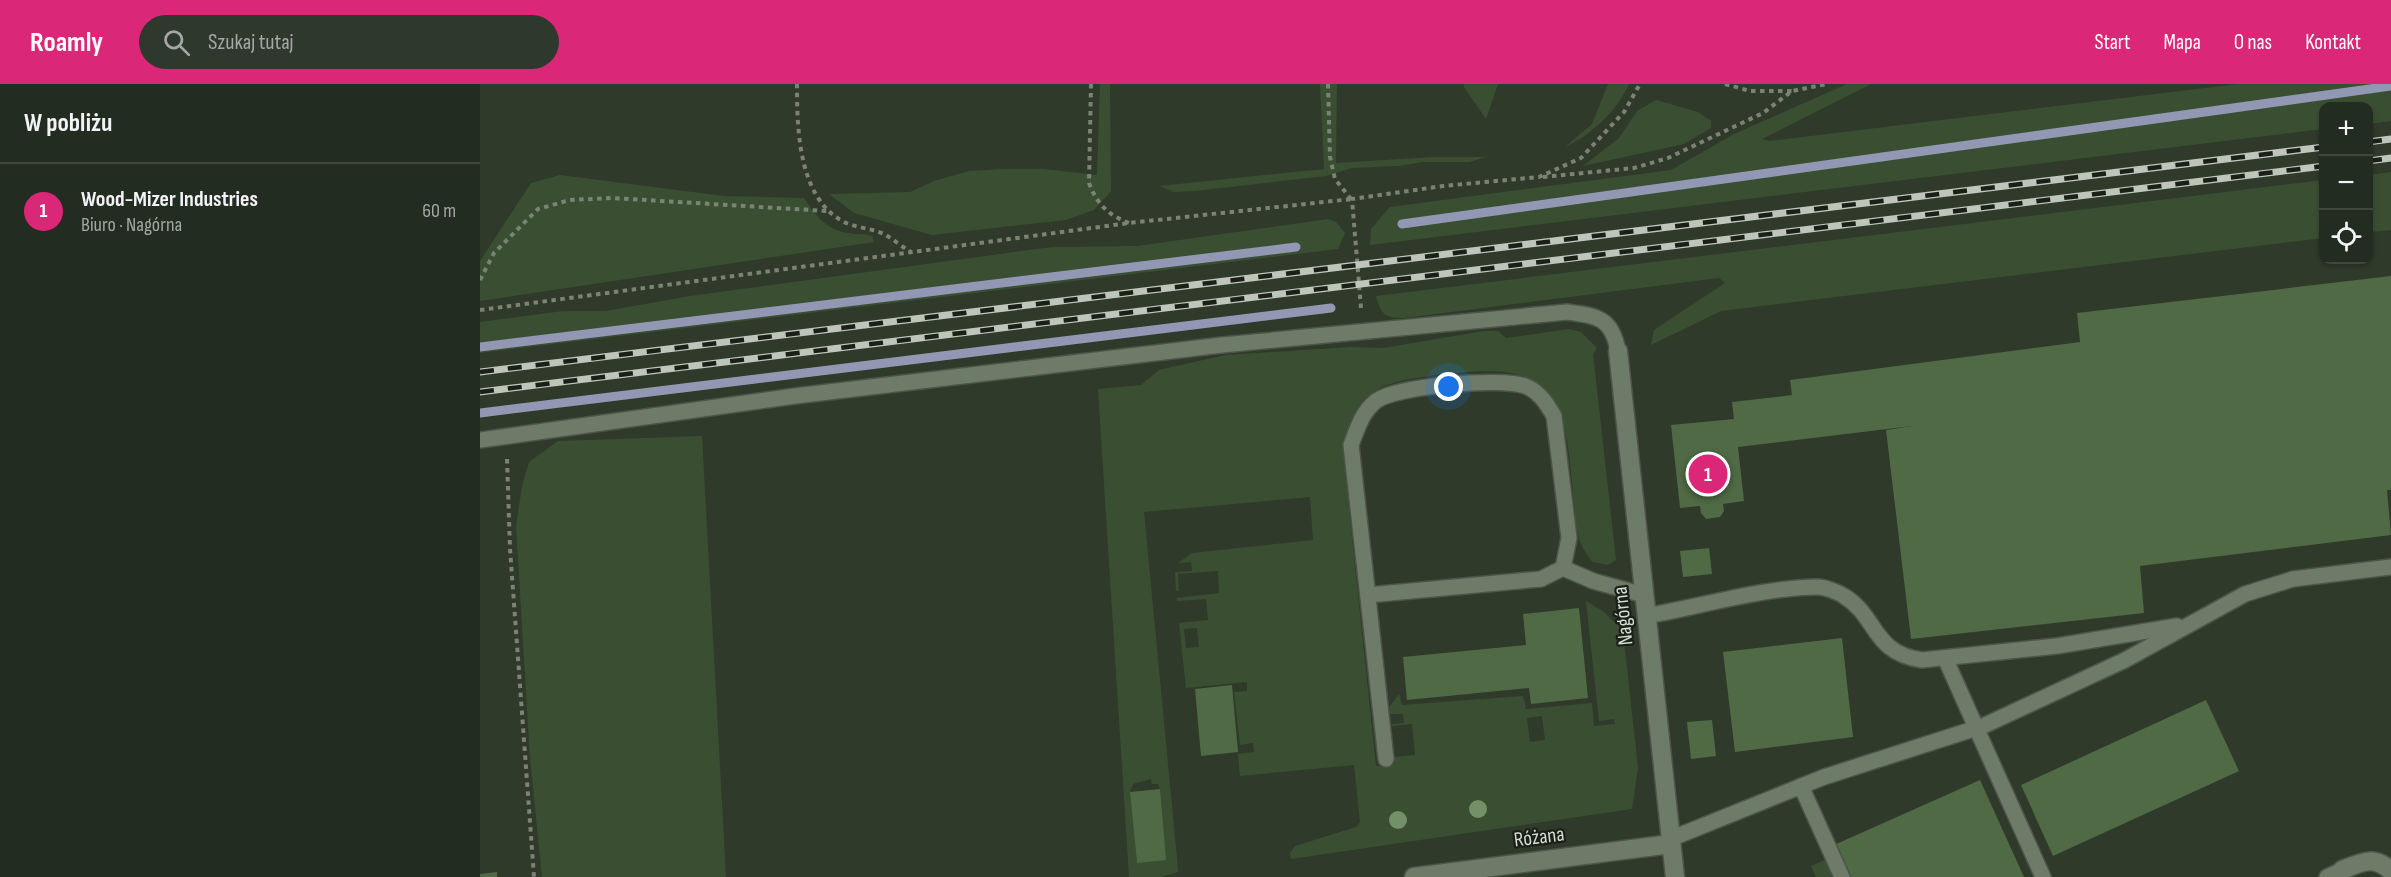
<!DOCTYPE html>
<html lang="pl">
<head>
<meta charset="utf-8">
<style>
	body { margin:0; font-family:"Sofia Sans Condensed",sans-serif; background:#2f382d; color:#f1f3f6 }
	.controls { position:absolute; right:18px; top:18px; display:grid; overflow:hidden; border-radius:12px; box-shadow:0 2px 4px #0004 }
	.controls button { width:54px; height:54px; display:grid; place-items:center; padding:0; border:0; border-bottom:2px solid #40483e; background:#232c20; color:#f1f3f6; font:30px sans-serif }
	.you { position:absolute; left:969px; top:303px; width:21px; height:21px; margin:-15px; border:4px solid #fff; border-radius:50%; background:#1a73e8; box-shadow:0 0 0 9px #1a73e833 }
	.badge { display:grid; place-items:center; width:39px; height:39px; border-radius:50%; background:#db2777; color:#fff; font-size:20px; font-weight:700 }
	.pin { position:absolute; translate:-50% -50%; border:3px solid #fff; box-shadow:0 2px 6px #0006 }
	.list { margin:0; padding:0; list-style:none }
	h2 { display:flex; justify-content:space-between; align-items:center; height:78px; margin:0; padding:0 24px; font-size:26px }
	h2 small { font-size:20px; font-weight:400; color:#a3a7a5 }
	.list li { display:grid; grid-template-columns:39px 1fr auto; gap:18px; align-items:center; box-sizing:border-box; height:96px; padding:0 24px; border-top:2px solid #40483e }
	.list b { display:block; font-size:22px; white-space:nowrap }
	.list p { margin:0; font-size:20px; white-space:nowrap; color:#a3a7a5 }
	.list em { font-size:20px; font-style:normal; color:#a3a7a5 }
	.icon { flex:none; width:33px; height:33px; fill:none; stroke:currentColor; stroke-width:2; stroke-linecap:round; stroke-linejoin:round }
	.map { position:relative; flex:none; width:1911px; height:793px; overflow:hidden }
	header { display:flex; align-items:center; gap:36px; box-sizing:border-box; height:84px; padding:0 30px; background:#db2777; color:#fff }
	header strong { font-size:28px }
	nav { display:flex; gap:33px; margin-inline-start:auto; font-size:21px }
	.search { width:420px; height:54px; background:#2f382d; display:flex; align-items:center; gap:15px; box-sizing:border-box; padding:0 21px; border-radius:33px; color:#a3a7a5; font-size:22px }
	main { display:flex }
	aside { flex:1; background:#232c20 }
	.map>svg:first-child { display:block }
	.green { fill:#3a4f32; fill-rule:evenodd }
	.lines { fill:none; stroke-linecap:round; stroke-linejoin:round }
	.stream { stroke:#9298b3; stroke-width:9 }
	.building { fill:#4f6a45 }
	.lane-casing { stroke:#4c5548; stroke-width:18 }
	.street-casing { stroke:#4c5548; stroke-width:21 }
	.path { stroke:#7a8376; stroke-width:4; stroke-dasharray:4.5 4.5; stroke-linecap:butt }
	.lane { stroke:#6e7b69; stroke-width:15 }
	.street { stroke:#6e7b69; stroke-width:18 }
	.rail-casing { stroke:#bec5ba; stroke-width:7 }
	.rail { stroke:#1a2018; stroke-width:4.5; stroke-dasharray:14; stroke-linecap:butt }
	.tree { fill:#739068 }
	.labels { text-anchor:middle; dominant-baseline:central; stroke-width:4.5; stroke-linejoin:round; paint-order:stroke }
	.street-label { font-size:21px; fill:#d4dbd1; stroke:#1a2018 }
</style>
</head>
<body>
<header>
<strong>Roamly</strong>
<div class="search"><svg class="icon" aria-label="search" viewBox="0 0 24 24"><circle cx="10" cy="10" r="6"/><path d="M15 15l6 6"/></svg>Szukaj tutaj</div>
<nav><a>Start</a><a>Mapa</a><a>O nas</a><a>Kontakt</a></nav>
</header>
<main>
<aside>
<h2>W pobliżu<small></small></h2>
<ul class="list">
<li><span class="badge">1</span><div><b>Wood-Mizer Industries</b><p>Biuro · Nagórna</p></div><em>60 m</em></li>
</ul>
</aside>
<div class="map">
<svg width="1911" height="793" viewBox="0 0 1911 793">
	<rect width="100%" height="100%" fill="#2f3a2a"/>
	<g class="green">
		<path d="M620 0H630L631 107 614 126 586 136 452 151 374 129 349 110 430 108 454 97 489 87 522 85H564L617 91Z"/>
		<path d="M840 0H857L856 79 953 73H1007L989 78H942L919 82 872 84 846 92 714 107 694 108 679 102 844 85Z"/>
		<path d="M984 0H1018L1006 35 984 3Z"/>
		<path d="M1128 0H1149C1138 26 1110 52 1085 63L1112 40Z"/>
		<path d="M1367 0H1391L1282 55 1290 57 1758 0H1911V37L1889 40 1888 22H1844L1843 45 890 161 891 145 910 123 1191 86 1254 50Z"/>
		<path d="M1176 16 1218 28 1231 37V44L1204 60 1103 82 1139 54 1157 27Z"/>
		<path d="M1911 88V146L1889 148V91Z"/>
		<path d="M80 91 244 112 324 114C335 131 346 146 368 149 376 151 383 149 392 152L394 158 0 217V177L51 99Z"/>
		<path d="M1843 96V154L1241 227 1171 261 1174 246 1245 199 1239 194 924 234C905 234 901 231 896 212Z"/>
		<path d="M848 135 856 138 865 149 858 165 0 269V238L83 227H126L210 212 572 163 657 162Z"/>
		<path d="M1089 245 1101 248 1117 264 1113 270 1136 476 1128 481 1113 478C1097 461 1096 442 1094 419 1087 343 1088 278 989 288 960 291 931 292 904 302 874 314 864 349 864 378L896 682 915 680V673L935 671 932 640 912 642V640L924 639 923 630H910V622L919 610 922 621 1043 612 1046 625 1112 619 1114 642 1135 640 1134 635 1119 637 1106 517 1124 528 1137 541V533L1141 530 1158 684 1152 725 811 775 810 769 815 762 876 743 880 738 874 681 760 692 758 670 774 668 773 659 760 661 754 608 767 607V598L706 604 699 539 728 536 726 515 697 517V514L739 509 738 487 698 490 699 507H696L695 488 712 487 711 478 698 479 712 469 833 456 830 413 664 428 698 785V788L681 793H649L618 305 661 301 679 286 745 271 871 263 903 264 1004 247H1018L1026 254ZM717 544 719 563 706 564 704 545ZM1062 632 1065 656 1050 658 1047 634ZM671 695 672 700H678L680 705 657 778 650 708 653 700Z"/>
		<path d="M222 352 246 793H62L50 674 36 442 42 402 49 378 78 357Z"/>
		<path d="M1347 775 1355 793H1336L1331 782Z"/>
	</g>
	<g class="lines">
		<g class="stream">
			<path d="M922 140 1911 2"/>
			<path d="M0 263 816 163"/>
			<path d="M0 329 851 224"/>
		</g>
	</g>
	<g class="building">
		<path d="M1911 192V406H1907L1911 451 1660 482 1664 529 1431 555 1406 346 1432 342 1258 363 1264 417 1243 420 1244 427 1240 433 1226 435 1221 429 1220 422 1200 424 1191 341 1254 335 1252 318 1312 311 1310 296 1600 258 1597 229Z"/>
		<path d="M1229 464 1232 490 1203 493 1200 467Z"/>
		<path d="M1099 524 1108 614 1051 620 1049 604 927 616 923 573 1046 561 1043 530Z"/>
		<path d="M1362 554 1373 653 1255 668 1243 568Z"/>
		<path d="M752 601 758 668 721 672 715 605Z"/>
		<path d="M1726 616 1759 687 1573 772 1541 701Z"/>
		<path d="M1232 636 1236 672 1211 675 1207 638Z"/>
		<path d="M1500 696 1544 793H1368L1354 761Z"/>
		<path d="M680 705 686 776 657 779 650 708Z"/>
		<path d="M17 788V793H0V790Z"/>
	</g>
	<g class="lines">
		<defs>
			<g id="lane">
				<path d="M0 356 315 312 742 261 1087 228C1118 232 1132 234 1138 267"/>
				<path d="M888 511 1061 495 1083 484"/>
				<path d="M1166 532C1219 523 1285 503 1338 503 1345 503 1358 508 1364 512 1398 533 1392 569 1442 576L1577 562 1697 542"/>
				<path d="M1465 574 1563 793"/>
				<path d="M906 675 871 361C877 345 882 328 896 317 916 302 1021 293 1045 302 1059 307 1067 320 1074 332L1089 454 1083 484 1113 497 1164 511"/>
				<path d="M1321 702 1362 793"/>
				<path d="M1190 755 1344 693 1503 642 1645 576 1765 510 1813 495 1911 483"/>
				<path d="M1847 793 1862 786"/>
			</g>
			<g id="street">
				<path d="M1138 267 1195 793"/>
				<path d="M1862 786C1882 778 1894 771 1911 787"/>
				<path d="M934 793 1191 760"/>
			</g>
		</defs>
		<use href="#lane" class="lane-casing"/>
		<use href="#street" class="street-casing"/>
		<g class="path">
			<path d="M317 0C317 45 318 114 364 138 376 144 391 144 404 150 413 155 422 163 431 168"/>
			<path d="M611 0 609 99C617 120 628 131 649 139"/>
			<path d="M848 0 850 73 855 95 871 115"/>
			<path d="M1245 0 1270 7H1312"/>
			<path d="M1063 93 1154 84 1188 74 1283 29 1312 7 1347 0"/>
			<path d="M0 196 14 169 58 125 90 116 132 114 347 127"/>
			<path d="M881 224 872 115 963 102 1059 93 1101 74 1144 28 1160 0"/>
			<path d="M0 226 649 139 872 115"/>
			<path d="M27 375 30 465 54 793"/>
		</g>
		<use href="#lane" class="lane"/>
		<use href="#street" class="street"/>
		<defs>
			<g id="rail">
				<path d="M1888 58 1911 55"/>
				<path d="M1888 77 1911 74"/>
				<path d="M0 288 1844 63"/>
				<path d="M0 308 1844 82"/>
			</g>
		</defs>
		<use href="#rail" class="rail-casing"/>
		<use href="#rail" class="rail"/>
	</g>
	<g class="tree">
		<circle cx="998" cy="725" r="9"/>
		<circle cx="918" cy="736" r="9"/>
	</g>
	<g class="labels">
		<g class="street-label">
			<text transform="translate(1143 532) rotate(-96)">Nagórna</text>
			<text transform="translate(1059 753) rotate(-7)">Różana</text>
		</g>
	</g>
</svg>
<div class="controls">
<button>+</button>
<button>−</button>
<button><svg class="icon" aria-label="locate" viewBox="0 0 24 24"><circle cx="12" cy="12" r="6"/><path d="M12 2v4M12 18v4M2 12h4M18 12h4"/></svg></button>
</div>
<div class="you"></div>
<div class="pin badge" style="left:1228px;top:390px">1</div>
</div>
</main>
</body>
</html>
